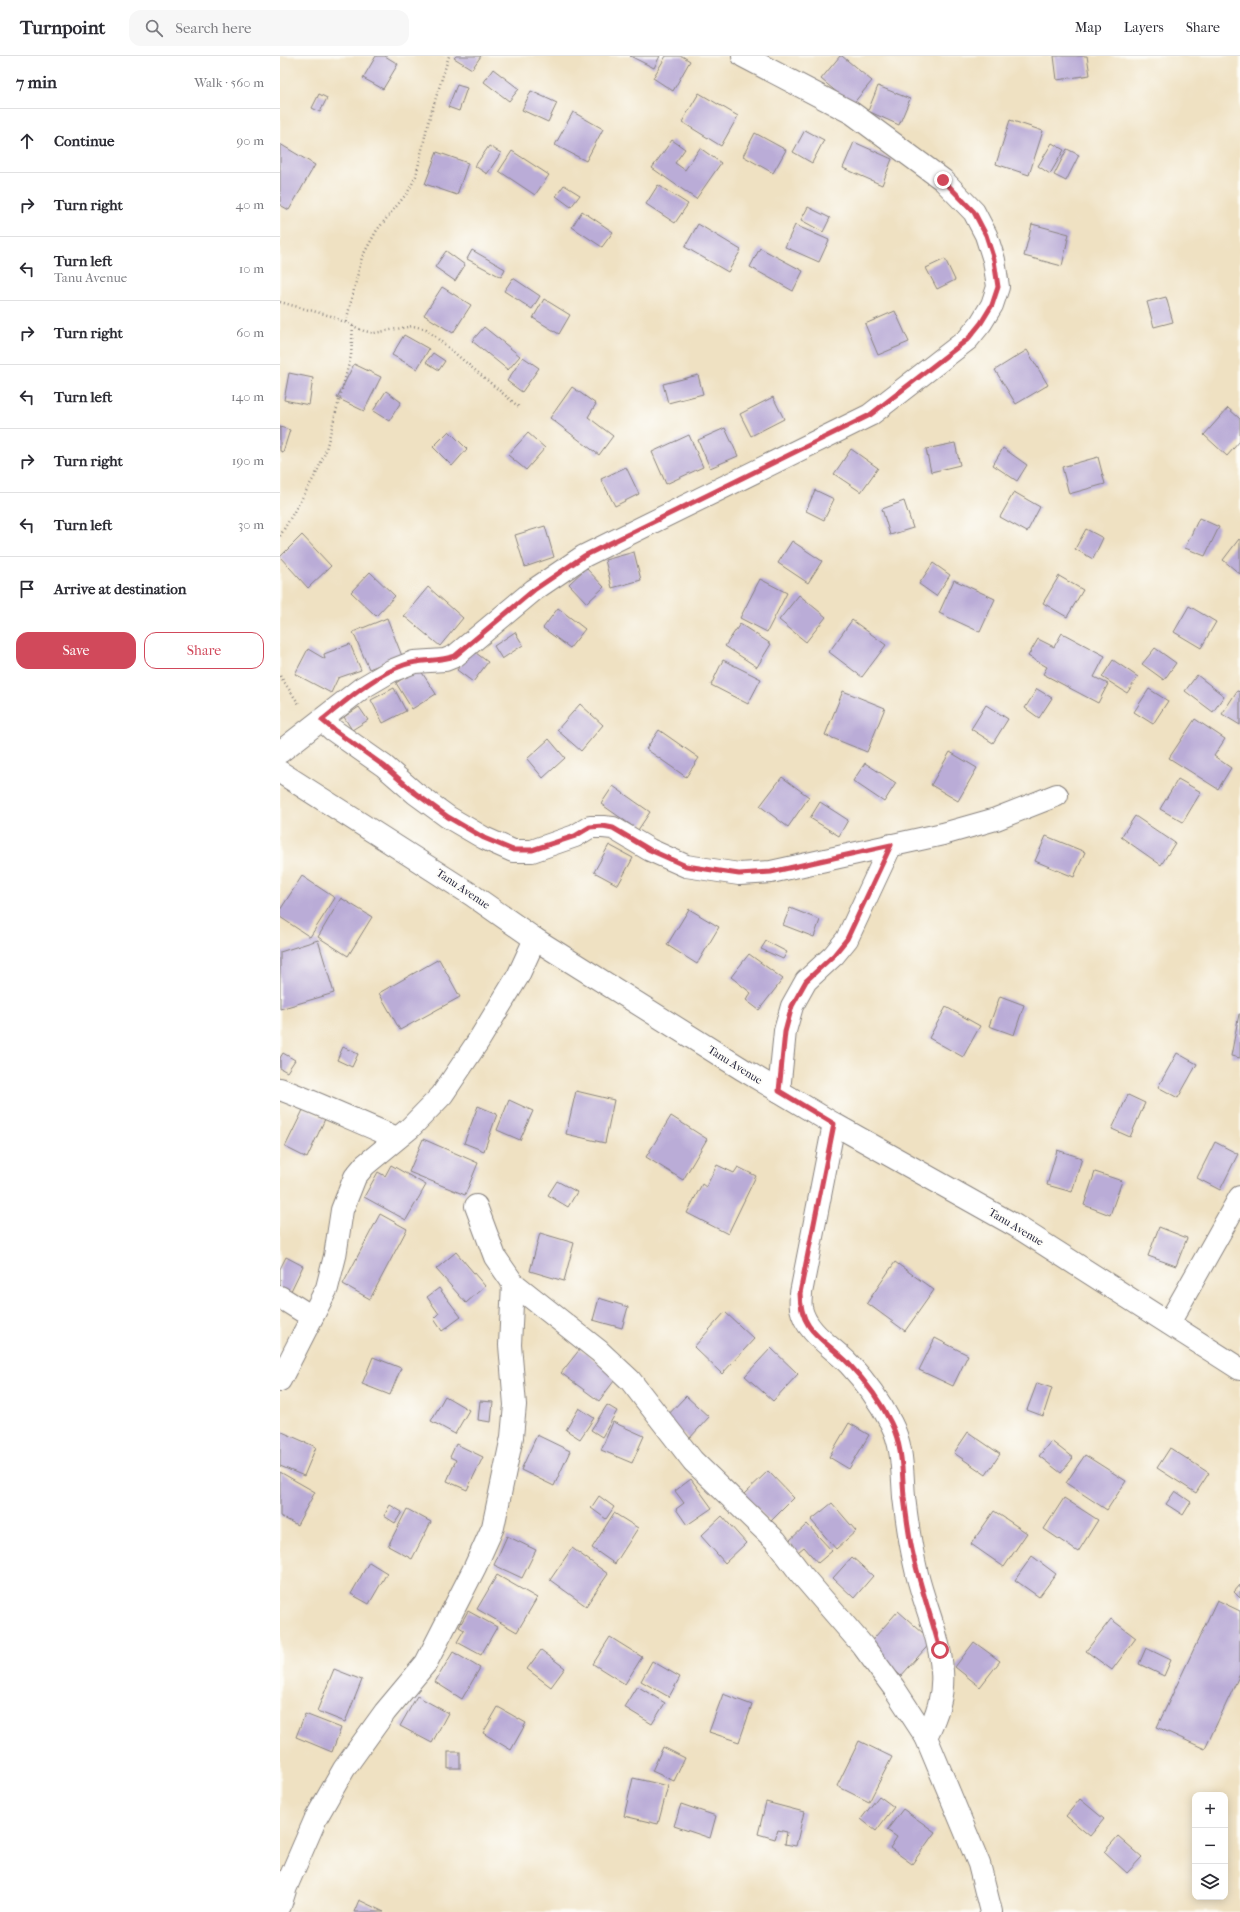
<!DOCTYPE html>
<html lang="en">
<head>
<meta charset="utf-8">
<style>
	body { margin:0; font-family:"IM FELL French Canon",serif; background:#f7f7f7; color:#2b2b33 }
	.controls { position:absolute; right:12px; bottom:12px; display:grid; overflow:hidden; border-radius:8px; box-shadow:0 2px 10px #0003 }
	.controls button { width:36px; height:36px; display:grid; place-items:center; padding:0; border:0; border-bottom:1px solid #e1e1e2; background:#fff; color:#2b2b33; font:20px sans-serif }
	.stop { position:absolute; width:12px; height:12px; margin:-9px; border:3px solid #d1495b; border-radius:50%; background:#fff }
	.stop.end { background:#d1495b; border-color:#fff; box-shadow:0 1px 4px #0008 }
	.list { margin:0; padding:0; list-style:none }
	h2 { display:flex; justify-content:space-between; align-items:center; height:52px; margin:0; padding:0 16px; font-size:17px }
	h2 small { font-size:13px; font-weight:400; color:#7c7c81 }
	.list li { display:grid; grid-template-columns:26px 1fr auto; gap:12px; align-items:center; box-sizing:border-box; height:64px; padding:0 16px; border-top:1px solid #e1e1e2 }
	.list b { display:block; font-size:15px; white-space:nowrap }
	.list p { margin:0; font-size:13px; white-space:nowrap; color:#7c7c81 }
	.list em { font-size:13px; font-style:normal; color:#7c7c81 }
	.actions { display:flex; gap:8px; padding:12px 16px }
	.actions a { flex:1; padding:9px 0; border:1px solid #d1495b; border-radius:12px; text-align:center; font-size:14px; color:#d1495b }
	.actions .main { background:#d1495b; color:#fff }
	.icon { flex:none; width:22px; height:22px; fill:none; stroke:currentColor; stroke-width:2; stroke-linecap:round; stroke-linejoin:round }
	.map { position:relative; flex:none; width:960px; height:1856px; overflow:hidden }
	header { display:flex; align-items:center; gap:24px; box-sizing:border-box; height:56px; padding:0 20px; background:#fff; border-bottom:1px solid #e1e1e2 }
	header strong { font-size:19px }
	nav { display:flex; gap:22px; margin-inline-start:auto; font-size:14px }
	.search { width:280px; height:36px; background:#f7f7f7; display:flex; align-items:center; gap:10px; box-sizing:border-box; padding:0 14px; border-radius:12px; color:#7c7c81; font-size:15px }
	main { display:flex }
	aside { flex:1; background:#fff }
	.map>svg:first-child { display:block }
	.building { fill:#baacd7 }
	.lines { fill:none; stroke-linecap:round; stroke-linejoin:round }
	.street-casing { stroke:#88827e; stroke-width:24 }
	.secondary-casing { stroke:#88827e; stroke-width:24 }
	.path { stroke:#88827e; stroke-width:2.5; stroke-dasharray:1 3; stroke-linecap:butt }
	.street { stroke:#fff; stroke-width:22 }
	.secondary { stroke:#fff; stroke-width:22 }
	.route { stroke:#d1495b; stroke-width:5 }
	.labels { text-anchor:middle; dominant-baseline:central; stroke-width:3.5; stroke-linejoin:round; paint-order:stroke }
	.street-label { font-size:11px; fill:#22223b; stroke:#fdfcf7 }
</style>
</head>
<body>
<header>
<strong>Turnpoint</strong>
<div class="search"><svg class="icon" aria-label="search" viewBox="0 0 24 24"><circle cx="10" cy="10" r="6"/><path d="M15 15l6 6"/></svg>Search here</div>
<nav><a>Map</a><a>Layers</a><a>Share</a></nav>
</header>
<main>
<aside>
<h2>7 min<small>Walk · 560 m</small></h2>
<ul class="list">
<li><svg class="icon" aria-label="ahead" viewBox="0 0 24 24"><path d="M12 20V5M6 11l6-6 6 6"/></svg><div><b>Continue</b></div><em>90 m</em></li>
<li><svg class="icon" aria-label="right" viewBox="0 0 24 24"><path d="M7 20v-9h11M14 6l5 5-5 5"/></svg><div><b>Turn right</b></div><em>40 m</em></li>
<li><svg class="icon" aria-label="left" viewBox="0 0 24 24"><path d="M17 20v-9H6M10 6l-5 5 5 5"/></svg><div><b>Turn left</b><p>Tanu Avenue</p></div><em>10 m</em></li>
<li><svg class="icon" aria-label="right" viewBox="0 0 24 24"><path d="M7 20v-9h11M14 6l5 5-5 5"/></svg><div><b>Turn right</b></div><em>60 m</em></li>
<li><svg class="icon" aria-label="left" viewBox="0 0 24 24"><path d="M17 20v-9H6M10 6l-5 5 5 5"/></svg><div><b>Turn left</b></div><em>140 m</em></li>
<li><svg class="icon" aria-label="right" viewBox="0 0 24 24"><path d="M7 20v-9h11M14 6l5 5-5 5"/></svg><div><b>Turn right</b></div><em>190 m</em></li>
<li><svg class="icon" aria-label="left" viewBox="0 0 24 24"><path d="M17 20v-9H6M10 6l-5 5 5 5"/></svg><div><b>Turn left</b></div><em>30 m</em></li>
<li><svg class="icon" aria-label="arrive" viewBox="0 0 24 24"><path d="M6 21V4h12l-3 4 3 4H6"/></svg><div><b>Arrive at destination</b></div></li>
</ul>
<div class="actions"><a class="main">Save</a><a>Share</a></div>
</aside>
<div class="map">
<svg width="960" height="1856" viewBox="0 0 960 1856">
	<rect width="100%" height="100%" fill="#fdfcf7"/>
	<filter id="ink" filterUnits="userSpaceOnUse"><feTurbulence type="fractalNoise" baseFrequency=".025" numOctaves="2"/><feDisplacementMap in="SourceGraphic" scale="8" xChannelSelector="R" yChannelSelector="G"/><feConvolveMatrix kernelMatrix="1 2 1 2 8 2 1 2 1" color-interpolation-filters="sRGB"/></filter>
	<filter id="wash" filterUnits="userSpaceOnUse"><feTurbulence type="fractalNoise" baseFrequency=".012" numOctaves="4" result="noise"/><feDisplacementMap in="SourceGraphic" scale="16" xChannelSelector="R" yChannelSelector="G"/><feGaussianBlur stdDeviation="0.9" result="paint"/><feColorMatrix in="noise" values="0 0 0 0 0 0 0 0 0 0 0 0 0 0 0 0 0 1.4 0 .05"/><feComposite in="paint" operator="in"/></filter>
	<g filter="url(#wash)">
		<rect width="100%" height="100%" fill="#efe1c2"/>
		<g id="blocks">
			<g class="building">
				<path d="M96 0H105L118 8 103 33 83 22Z"/>
				<path d="M176 0H201L192 13 174 2Z"/>
				<path d="M350 0H380L374 12Z"/>
				<path d="M386 0H402L410 5 393 35 373 22Z"/>
				<path d="M560 0H562L592 25 572 49 541 23Z"/>
				<path d="M774 0H807L810 19 777 24Z"/>
				<path d="M213 13 239 33 229 45 204 26Z"/>
				<path d="M177 29 187 32 179 55 168 51Z"/>
				<path d="M598 30 630 43 619 69 588 55Z"/>
				<path d="M251 35 277 47 268 66 242 54Z"/>
				<path d="M419 37 458 60 441 90 402 66Z"/>
				<path d="M39 38 47 42 40 56 32 52Z"/>
				<path d="M293 56 323 73 306 105 275 89Z"/>
				<path d="M730 64 763 75 749 119 716 108Z"/>
				<path d="M525 74 544 84 532 107 513 96Z"/>
				<path d="M475 77 506 94 493 117 463 100Z"/>
				<path d="M392 84 405 93 395 107 405 114 420 92 441 107 416 143 372 112Z"/>
				<path d="M574 86 612 103 602 129 563 112Z"/>
				<path d="M772 87 784 94 770 118 758 110Z"/>
				<path d="M0 88 35 109 9 154 0 149Z"/>
				<path d="M209 90 221 97 207 118 195 110Z"/>
				<path d="M787 93 799 99 786 125 774 119Z"/>
				<path d="M232 95 269 119 255 139 219 115Z"/>
				<path d="M157 96 188 107 177 139 145 128Z"/>
				<path d="M284 129 300 139 291 151 276 140Z"/>
				<path d="M378 129 408 148 395 167 366 148Z"/>
				<path d="M528 151 550 162 543 176 521 164Z"/>
				<path d="M302 155 333 176 322 191 292 171Z"/>
				<path d="M418 168 461 194 448 216 405 191Z"/>
				<path d="M752 168 789 178 782 210 744 200Z"/>
				<path d="M515 169 549 184 539 206 505 191Z"/>
				<path d="M480 192 523 215 513 235 470 211Z"/>
				<path d="M192 194 225 213 221 221 187 203Z"/>
				<path d="M166 195 185 209 175 225 155 211Z"/>
				<path d="M665 203 675 224 657 233 646 212Z"/>
				<path d="M233 222 260 240 252 253 224 235Z"/>
				<path d="M162 231 191 249 173 277 144 259Z"/>
				<path d="M886 241 893 266 874 271 867 246Z"/>
				<path d="M264 243 290 259 279 278 253 262Z"/>
				<path d="M615 255 629 286 598 299 585 268Z"/>
				<path d="M204 271 240 300 228 314 192 285Z"/>
				<path d="M124 279 149 293 137 313 112 299Z"/>
				<path d="M747 294 768 329 736 348 715 314Z"/>
				<path d="M153 297 165 305 159 314 146 306Z"/>
				<path d="M243 301 259 312 242 336 227 325Z"/>
				<path d="M74 308 101 321 84 355 57 342Z"/>
				<path d="M9 317 33 322 29 349 4 344Z"/>
				<path d="M418 319 423 338 388 347 383 328Z"/>
				<path d="M292 331 316 348 308 361 333 380 319 399 270 362Z"/>
				<path d="M106 335 121 346 109 365 93 355Z"/>
				<path d="M493 341 504 363 471 380 460 358Z"/>
				<path d="M948 352 960 363V385L947 400 924 379Z"/>
				<path d="M0 371 10 374 3 396 0 395Z"/>
				<path d="M445 372 458 400 430 412 418 384Z"/>
				<path d="M169 375 187 393 172 410 153 391Z"/>
				<path d="M248 377 265 392 246 414 228 399Z"/>
				<path d="M409 379 423 411 386 428 372 396Z"/>
				<path d="M675 387 680 409 651 416 646 393Z"/>
				<path d="M723 392 747 409 737 425 713 409Z"/>
				<path d="M571 393 598 412 581 436 554 418Z"/>
				<path d="M818 401 825 428 789 438 782 411Z"/>
				<path d="M346 411 359 438 335 450 321 423Z"/>
				<path d="M535 434 554 443 544 464 526 455Z"/>
				<path d="M734 436 760 451 747 476 720 461Z"/>
				<path d="M624 445 633 472 610 479 602 453Z"/>
				<path d="M919 462 939 471 925 500 905 492Z"/>
				<path d="M265 470 274 501 245 511 235 479Z"/>
				<path d="M806 473 823 482 813 503 795 493Z"/>
				<path d="M22 479 51 510 28 532 0 501Z"/>
				<path d="M959 483 960 484V518L943 504Z"/>
				<path d="M512 485 542 505 528 527 498 507Z"/>
				<path d="M354 496 361 524 332 532 325 504Z"/>
				<path d="M653 507 670 519 656 540 639 528Z"/>
				<path d="M306 512 324 531 307 547 289 528Z"/>
				<path d="M90 516 115 540 96 560 71 536Z"/>
				<path d="M779 520 803 534 787 561 763 547Z"/>
				<path d="M480 523 507 537 487 576 460 562Z"/>
				<path d="M674 524 715 543 700 576 659 557Z"/>
				<path d="M148 531 183 562 160 590 124 560Z"/>
				<path d="M519 539 546 561 526 586 499 564Z"/>
				<path d="M909 550 936 566 921 592 894 576Z"/>
				<path d="M278 552 305 573 290 592 263 572Z"/>
				<path d="M107 562 122 600 89 613 73 576Z"/>
				<path d="M572 564 606 589 582 621 549 596Z"/>
				<path d="M460 568 491 588 477 611 445 590Z"/>
				<path d="M235 576 243 589 222 603 214 590Z"/>
				<path d="M782 577 825 600 814 621 828 628 818 647 763 618 767 611 748 600 758 583 774 591Z"/>
				<path d="M70 588 81 614 58 622 51 637 15 618 28 593 45 603 44 598Z"/>
				<path d="M875 592 896 607 884 624 862 608Z"/>
				<path d="M192 594 208 606 193 626 177 614Z"/>
				<path d="M443 604 481 623 468 648 431 629Z"/>
				<path d="M833 604 858 621 847 637 822 621Z"/>
				<path d="M139 612 156 638 132 653 116 627Z"/>
				<path d="M917 619 944 640 933 656 905 635Z"/>
				<path d="M114 632 126 655 103 667 91 644Z"/>
				<path d="M757 633 772 642 759 662 745 652Z"/>
				<path d="M869 633 888 645 873 668 854 656Z"/>
				<path d="M563 635 605 652 587 696 545 679Z"/>
				<path d="M957 635 960 636V669L942 658Z"/>
				<path d="M300 648 323 669 301 695 277 674Z"/>
				<path d="M706 649 728 663 713 687 691 673Z"/>
				<path d="M79 651 88 664 72 674 64 661Z"/>
				<path d="M915 663 945 683 934 700 951 712 938 733 889 702Z"/>
				<path d="M379 674 419 702 406 721 366 693Z"/>
				<path d="M269 683 285 702 263 722 247 703Z"/>
				<path d="M670 696 697 712 678 745 651 729Z"/>
				<path d="M585 707 616 727 604 746 573 725Z"/>
				<path d="M502 721 529 741 508 771 480 750Z"/>
				<path d="M898 723 921 736 903 766 880 753Z"/>
				<path d="M333 730 370 756 358 774 321 748Z"/>
				<path d="M540 746 568 764 559 780 530 762Z"/>
				<path d="M855 760 895 787 881 809 841 781Z"/>
				<path d="M766 780 805 796 794 821 755 805Z"/>
				<path d="M329 789 353 802 338 829 314 816Z"/>
				<path d="M22 820 55 842 30 881 0 861V854Z"/>
				<path d="M61 842 92 861 68 900 38 881Z"/>
				<path d="M510 852 540 864 534 881 503 869Z"/>
				<path d="M409 853 439 871 417 908 387 889Z"/>
				<path d="M38 884 54 937 0 953V896Z"/>
				<path d="M486 885 507 896 503 903 481 893Z"/>
				<path d="M469 898 503 923 479 954 466 944 471 937 451 921Z"/>
				<path d="M159 903 180 941 120 974 99 937Z"/>
				<path d="M720 940 744 949 734 979 709 970Z"/>
				<path d="M666 951 700 970 683 1001 649 982Z"/>
				<path d="M959 958H960V1002L951 1000Z"/>
				<path d="M63 991 78 998 72 1011 57 1004Z"/>
				<path d="M3 997 15 1004 7 1016 0 1012V1002Z"/>
				<path d="M897 997 917 1008 898 1042 878 1031Z"/>
				<path d="M296 1035 334 1044 325 1087 286 1078Z"/>
				<path d="M848 1039 865 1047 850 1081 832 1073Z"/>
				<path d="M229 1044 253 1055 240 1084 217 1074Z"/>
				<path d="M198 1050 217 1058 204 1095 184 1087Z"/>
				<path d="M24 1052 45 1063 27 1102 5 1091Z"/>
				<path d="M391 1060 427 1083 403 1124 366 1101Z"/>
				<path d="M143 1083 198 1107 185 1139 129 1116Z"/>
				<path d="M935 1086 958 1098 940 1134 917 1122Z"/>
				<path d="M777 1094 802 1102 792 1136 767 1129Z"/>
				<path d="M111 1109 146 1129 126 1164 84 1141 98 1116 105 1120Z"/>
				<path d="M437 1109 454 1117 458 1111 476 1120 448 1178 407 1157 422 1128 426 1131Z"/>
				<path d="M815 1116 842 1125 830 1159 804 1149Z"/>
				<path d="M277 1125 297 1136 288 1151 268 1139Z"/>
				<path d="M100 1158 127 1173 90 1243 63 1228Z"/>
				<path d="M879 1171 907 1182 896 1210 868 1200Z"/>
				<path d="M260 1177 294 1187 284 1225 250 1215Z"/>
				<path d="M176 1196 205 1230 186 1247 156 1213Z"/>
				<path d="M6 1201 23 1210 9 1239 0 1234V1213Z"/>
				<path d="M615 1206 654 1234 625 1275 587 1247Z"/>
				<path d="M159 1232 181 1261 162 1275 154 1263 159 1258 147 1241Z"/>
				<path d="M319 1242 348 1251 342 1272 313 1264Z"/>
				<path d="M445 1256 474 1283 442 1318 414 1291Z"/>
				<path d="M655 1282 688 1299 673 1330 639 1314Z"/>
				<path d="M491 1292 518 1318 493 1345 465 1320Z"/>
				<path d="M300 1293 337 1321 319 1345 281 1317Z"/>
				<path d="M93 1301 121 1312 110 1339 82 1328Z"/>
				<path d="M757 1327 772 1332 763 1360 747 1354Z"/>
				<path d="M165 1340 189 1354 175 1378 151 1365Z"/>
				<path d="M406 1340 429 1361 409 1383 385 1362Z"/>
				<path d="M200 1345 213 1346 211 1366 198 1364Z"/>
				<path d="M327 1349 337 1355 322 1381 311 1374Z"/>
				<path d="M299 1352 314 1362 300 1383 286 1374Z"/>
				<path d="M333 1366 364 1380 352 1407 321 1394Z"/>
				<path d="M569 1367 589 1379 569 1413 549 1401Z"/>
				<path d="M0 1375 36 1391 24 1420 0 1410Z"/>
				<path d="M688 1376 720 1398 706 1419 674 1397Z"/>
				<path d="M257 1379 290 1395 274 1430 241 1414Z"/>
				<path d="M771 1385 793 1402 781 1417 759 1400Z"/>
				<path d="M176 1388 203 1401 187 1434 167 1425 176 1404 170 1401Z"/>
				<path d="M890 1392 929 1417 916 1437 877 1412Z"/>
				<path d="M805 1399 846 1425 827 1454 786 1427Z"/>
				<path d="M488 1415 514 1442 490 1466 464 1438Z"/>
				<path d="M0 1416 35 1436 17 1469 0 1460Z"/>
				<path d="M411 1423 432 1452 407 1469 396 1453 404 1447 395 1435Z"/>
				<path d="M895 1435 911 1446 903 1459 886 1448Z"/>
				<path d="M319 1440 334 1451 326 1463 311 1452Z"/>
				<path d="M784 1442 818 1464 798 1496 764 1473Z"/>
				<path d="M552 1447 576 1475 556 1493 531 1464Z"/>
				<path d="M110 1449 122 1456 115 1467 104 1460Z"/>
				<path d="M127 1453 151 1466 132 1503 108 1490Z"/>
				<path d="M714 1455 747 1477 724 1511 691 1488Z"/>
				<path d="M334 1457 358 1472 335 1508 312 1492Z"/>
				<path d="M442 1460 466 1487 445 1507 421 1480Z"/>
				<path d="M527 1468 552 1495 538 1507 524 1491 518 1496 508 1486Z"/>
				<path d="M227 1480 256 1494 242 1522 214 1509Z"/>
				<path d="M292 1492 328 1518 306 1550 270 1524Z"/>
				<path d="M752 1500 776 1518 759 1541 735 1524Z"/>
				<path d="M572 1501 593 1520 574 1542 553 1522Z"/>
				<path d="M89 1506 107 1517 89 1548 71 1538Z"/>
				<path d="M217 1519 257 1542 237 1576 197 1553Z"/>
				<path d="M960 1529V1542L954 1536Z"/>
				<path d="M937 1544 960 1555V1618L925 1693 877 1671Z"/>
				<path d="M188 1555 217 1571 201 1599 177 1586 184 1574 179 1571Z"/>
				<path d="M618 1555 652 1585 621 1620 587 1590Z"/>
				<path d="M831 1563 856 1582 832 1614 806 1595Z"/>
				<path d="M330 1581 362 1601 345 1628 313 1608Z"/>
				<path d="M694 1586 720 1605 700 1631 675 1611Z"/>
				<path d="M866 1592 891 1604 884 1620 859 1608Z"/>
				<path d="M261 1594 285 1612 271 1631 247 1613Z"/>
				<path d="M173 1596 200 1612 182 1643 155 1626Z"/>
				<path d="M372 1605 400 1621 389 1641 361 1625Z"/>
				<path d="M54 1613 82 1624 65 1666 37 1655Z"/>
				<path d="M357 1630 385 1647 372 1668 344 1651Z"/>
				<path d="M443 1638 472 1649 459 1686 429 1676Z"/>
				<path d="M137 1640 168 1657 152 1687 120 1670Z"/>
				<path d="M218 1651 246 1667 231 1694 203 1677Z"/>
				<path d="M25 1658 61 1672 52 1696 16 1681Z"/>
				<path d="M579 1685 612 1701 589 1746 557 1730Z"/>
				<path d="M383 1691 405 1702 394 1725 372 1715Z"/>
				<rect x="168" y="1696" width="12" height="16"/>
				<path d="M353 1722 388 1730 378 1768 344 1760Z"/>
				<path d="M599 1740 614 1751 596 1775 581 1763Z"/>
				<path d="M800 1743 824 1763 810 1780 786 1760Z"/>
				<path d="M486 1746 524 1756 516 1790 505 1788 507 1776 498 1774 495 1783 478 1778Z"/>
				<path d="M401 1748 436 1760 430 1782 394 1770Z"/>
				<path d="M623 1753 655 1776 632 1808 610 1792 617 1781 607 1774Z"/>
				<path d="M838 1780 862 1801 847 1817 824 1796Z"/>
				<path d="M79 1844 104 1856H74Z"/>
			</g>
		</g>
	</g>
	<g filter="url(#ink)">
		<use href="#blocks" fill-opacity="0" stroke="#88827e" stroke-width="1"/>
		<g class="lines">
			<defs>
				<g id="street">
					<path d="M42 664 53 674 104 710 135 737 168 761 204 782 233 795H252L295 780 310 771H323L333 772 370 794 406 810 459 818 491 816 663 778 716 763 777 739"/>
					<path d="M0 696 82 632 111 615 134 606 165 604 175 600 254 534 304 500 590 359 688 283 701 267 712 249 718 231 714 204 706 179 694 156 663 124 572 57 463 0"/>
					<path d="M0 1033C40 1048 78 1066 117 1082"/>
					<path d="M499 1035 505 975 512 950 526 925 554 899 567 883 611 789"/>
					<path d="M554 1068 521 1237C521 1241 520 1247 521 1252 526 1277 553 1291 569 1308 586 1326 600 1346 611 1367 623 1390 622 1415 624 1441 627 1467 631 1493 637 1518 645 1551 660 1581 662 1615 664 1639 657 1659 646 1681"/>
					<path d="M196 1150 215 1201 233 1227 319 1295 350 1324 413 1405 496 1485 521 1518 583 1590 614 1632 646 1681 699 1808 711 1856"/>
					<path d="M0 1241 32 1261"/>
					<path d="M889 1267 960 1141"/>
					<path d="M0 1324 47 1232 55 1200 62 1154 75 1121 85 1109 130 1072 162 1039 199 984 238 920 255 883"/>
					<path d="M0 1850 6 1831 36 1762 64 1713 105 1656 146 1607 195 1511 213 1471 232 1381 235 1349 230 1289 233 1227"/>
				</g>
				<path id="secondary" d="M0 716 192 839 255 883 462 1013 554 1068 736 1170 960 1313"/>
			</defs>
			<use href="#street" class="street-casing"/>
			<use href="#secondary" class="secondary-casing"/>
			<g class="path">
				<path d="M0 246 51 260 84 275 94 277 133 270 146 273 239 351"/>
				<path d="M66 266 82 201 97 174 128 136 136 120 148 67 169 0"/>
				<path d="M0 480 36 418 45 397 71 300 73 269"/>
				<path d="M0 620 19 648"/>
			</g>
			<use href="#street" class="street"/>
			<use href="#secondary" class="secondary"/>
		</g>
	</g>
	<g class="lines" filter="url(#ink)">
		<path class="route" d="M660 1594C651 1559 638 1525 631 1489 628 1473 626 1457 624 1441 622 1416 623 1391 611 1367 601 1346 586 1326 569 1308 545 1283 520 1277 520 1237L554 1068 499 1035 505 976 512 950 526 925 554 899 567 883 611 789 491 816 459 818 406 810 370 794 333 772 323 770 310 771 295 780 252 794H233L204 782 168 761 135 737 104 710 54 674 42 664C67 644 93 620 124 609 140 603 158 606 175 600L254 534 304 500 590 359 688 283 701 267 712 249 718 231 714 204 706 179 694 156 663 124"/>
	</g>
	<g class="labels">
		<g class="street-label">
			<text transform="translate(183 833) rotate(34)">Tanu Avenue</text>
			<text transform="translate(455 1009) rotate(32)">Tanu Avenue</text>
			<text transform="translate(736 1171) rotate(31)">Tanu Avenue</text>
		</g>
	</g>
</svg>
<div class="controls">
<button>+</button>
<button>−</button>
<button><svg class="icon" aria-label="layers" viewBox="0 0 24 24"><path d="M12 4l9 5-9 5-9-5zM3 14l9 5 9-5"/></svg></button>
</div>
<div class="stop" style="left:660px;top:1594px"></div>
<div class="stop end" style="left:663px;top:124px"></div>
</div>
</main>
</body>
</html>
